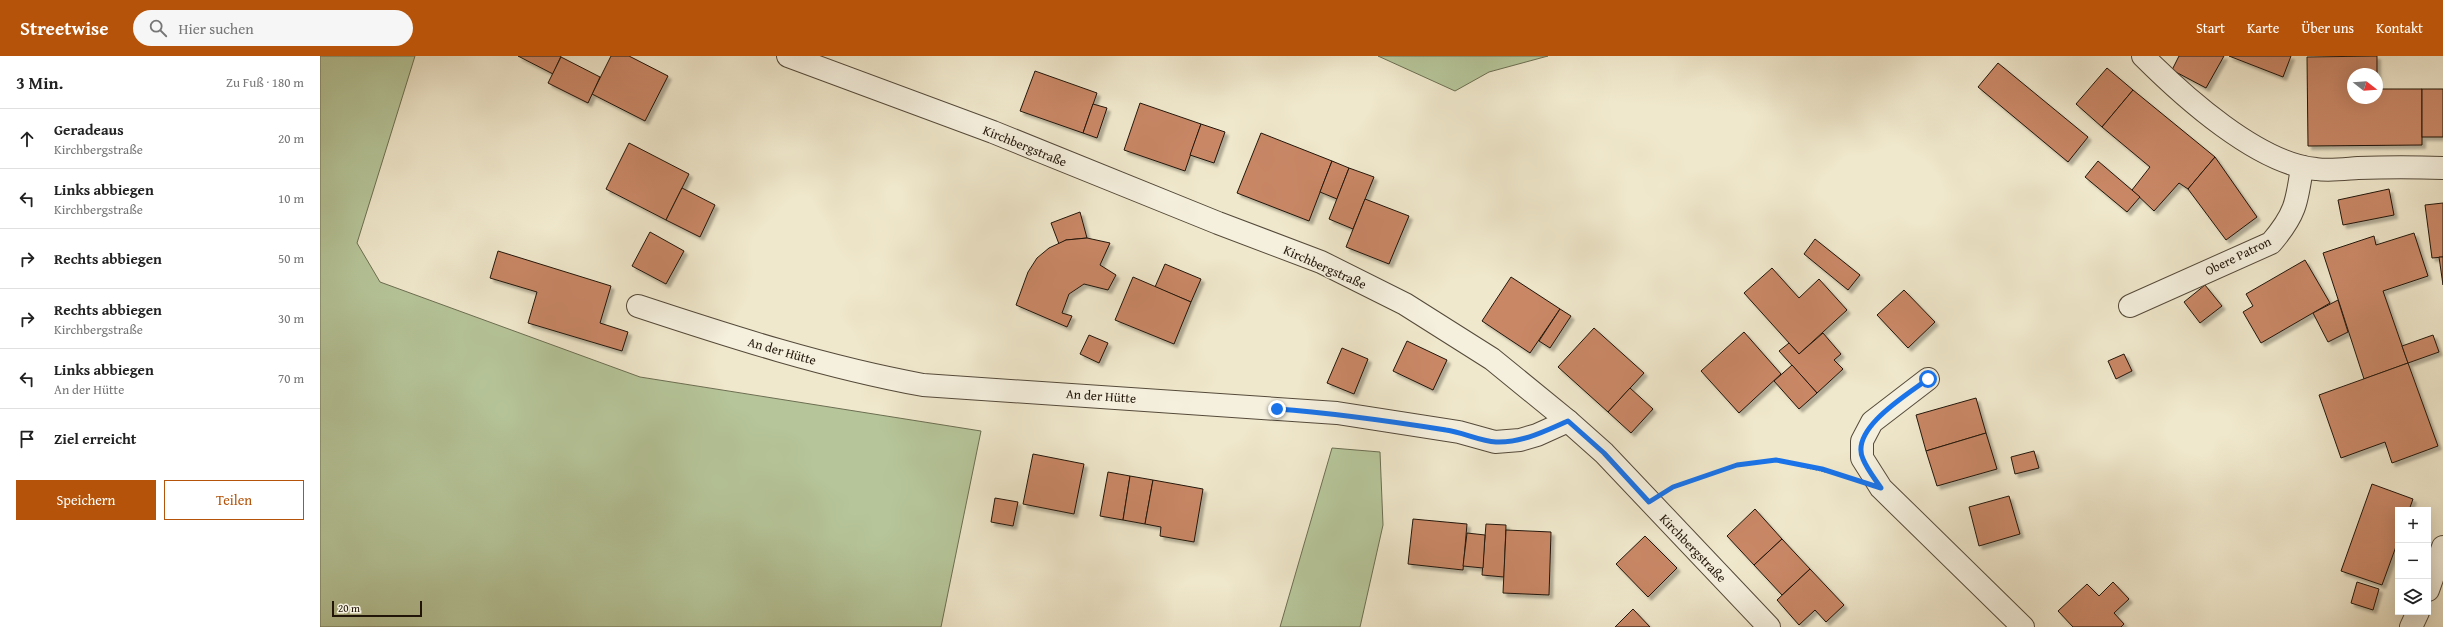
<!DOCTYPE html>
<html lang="de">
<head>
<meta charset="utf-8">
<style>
	body { margin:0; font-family:"Gentium Book Plus",serif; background:#f6f6f6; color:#222 }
	.controls { position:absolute; right:12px; bottom:12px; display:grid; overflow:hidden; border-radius:0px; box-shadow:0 4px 16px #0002 }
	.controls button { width:36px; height:36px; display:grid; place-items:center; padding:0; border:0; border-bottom:1px solid #e0e0e0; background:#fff; color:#222; font:20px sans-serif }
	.compass { position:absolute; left:2027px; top:12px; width:36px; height:36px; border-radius:50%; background:#fff; box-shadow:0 4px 16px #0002; rotate:107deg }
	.scale { position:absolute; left:12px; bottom:10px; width:90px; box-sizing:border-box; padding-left:4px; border:2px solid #211509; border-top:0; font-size:11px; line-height:14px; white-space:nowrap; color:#211509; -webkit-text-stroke:3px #f5f0de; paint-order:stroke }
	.stop { position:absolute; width:12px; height:12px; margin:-9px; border:3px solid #1a73e8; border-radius:50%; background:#fff }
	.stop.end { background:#1a73e8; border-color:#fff; box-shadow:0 1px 4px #0008 }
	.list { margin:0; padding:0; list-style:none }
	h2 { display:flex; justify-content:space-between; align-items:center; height:52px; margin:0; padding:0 16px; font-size:17px }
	h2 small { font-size:13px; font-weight:400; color:#767676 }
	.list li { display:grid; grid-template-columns:26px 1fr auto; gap:12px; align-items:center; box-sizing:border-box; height:60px; padding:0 16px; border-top:1px solid #e0e0e0 }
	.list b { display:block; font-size:15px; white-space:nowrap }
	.list p { margin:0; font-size:13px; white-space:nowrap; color:#767676 }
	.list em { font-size:13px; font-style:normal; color:#767676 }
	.actions { display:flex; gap:8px; padding:12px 16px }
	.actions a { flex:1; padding:9px 0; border:1px solid #b45309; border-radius:0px; text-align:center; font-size:14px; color:#b45309 }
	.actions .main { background:#b45309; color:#fff }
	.icon { flex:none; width:22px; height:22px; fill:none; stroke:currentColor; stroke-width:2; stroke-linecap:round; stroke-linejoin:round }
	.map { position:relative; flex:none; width:2123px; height:571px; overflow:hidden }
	header { display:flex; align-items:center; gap:24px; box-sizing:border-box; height:56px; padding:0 20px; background:#b45309; color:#fff }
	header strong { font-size:19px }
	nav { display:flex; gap:22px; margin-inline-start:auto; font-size:14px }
	.search { width:280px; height:36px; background:#f6f6f6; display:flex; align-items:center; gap:10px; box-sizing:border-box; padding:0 14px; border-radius:22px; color:#767676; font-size:15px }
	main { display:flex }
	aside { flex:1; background:#fff }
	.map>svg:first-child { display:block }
	.green { fill:#b6c69a; stroke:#6c6e52 }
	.building { fill:#c98766; stroke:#211509; fill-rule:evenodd; filter:url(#shadow) }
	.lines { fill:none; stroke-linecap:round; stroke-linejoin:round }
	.minor-casing { stroke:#554a3a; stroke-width:24 }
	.path { stroke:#211509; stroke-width:2.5; stroke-dasharray:1 2; stroke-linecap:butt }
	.minor { stroke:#f5f0de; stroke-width:22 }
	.route { stroke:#1a73e8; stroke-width:5 }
	.labels { text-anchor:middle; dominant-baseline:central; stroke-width:3; stroke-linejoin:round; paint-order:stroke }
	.street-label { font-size:13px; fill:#211509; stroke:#f5f0de }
</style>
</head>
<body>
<header>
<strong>Streetwise</strong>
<div class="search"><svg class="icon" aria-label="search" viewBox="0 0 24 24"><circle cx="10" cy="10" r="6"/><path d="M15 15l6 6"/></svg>Hier suchen</div>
<nav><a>Start</a><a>Karte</a><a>Über uns</a><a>Kontakt</a></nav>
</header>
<main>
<aside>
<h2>3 Min.<small>Zu Fuß · 180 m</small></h2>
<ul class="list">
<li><svg class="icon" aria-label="ahead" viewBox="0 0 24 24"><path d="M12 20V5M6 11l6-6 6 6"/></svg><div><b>Geradeaus</b><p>Kirchbergstraße</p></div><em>20 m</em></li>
<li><svg class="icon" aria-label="left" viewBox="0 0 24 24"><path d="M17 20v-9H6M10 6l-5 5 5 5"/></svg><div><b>Links abbiegen</b><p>Kirchbergstraße</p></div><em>10 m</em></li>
<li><svg class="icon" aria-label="right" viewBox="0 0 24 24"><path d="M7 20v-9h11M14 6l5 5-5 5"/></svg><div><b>Rechts abbiegen</b></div><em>50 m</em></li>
<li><svg class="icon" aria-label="right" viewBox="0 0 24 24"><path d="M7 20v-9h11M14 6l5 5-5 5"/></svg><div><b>Rechts abbiegen</b><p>Kirchbergstraße</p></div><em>30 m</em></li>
<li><svg class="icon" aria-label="left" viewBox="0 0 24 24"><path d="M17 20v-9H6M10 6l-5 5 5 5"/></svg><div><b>Links abbiegen</b><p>An der Hütte</p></div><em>70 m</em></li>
<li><svg class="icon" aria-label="arrive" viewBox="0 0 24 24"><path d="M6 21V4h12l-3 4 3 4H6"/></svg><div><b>Ziel erreicht</b></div></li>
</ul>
<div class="actions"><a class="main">Speichern</a><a>Teilen</a></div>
</aside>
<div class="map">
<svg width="2123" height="571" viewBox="0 0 2123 571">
	<defs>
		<filter id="shadow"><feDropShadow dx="3.5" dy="3.5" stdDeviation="1" flood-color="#0004"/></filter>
	</defs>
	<rect width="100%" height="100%" fill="#f0e8cc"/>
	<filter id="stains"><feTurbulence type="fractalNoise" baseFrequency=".005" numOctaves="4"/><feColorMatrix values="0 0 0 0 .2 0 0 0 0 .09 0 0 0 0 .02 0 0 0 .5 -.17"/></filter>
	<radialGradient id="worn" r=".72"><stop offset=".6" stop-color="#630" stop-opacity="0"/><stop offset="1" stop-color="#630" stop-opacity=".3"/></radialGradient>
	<g class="green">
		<path d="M0 0H95L37 187 60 226 320 321 661 375 621 571H0Z"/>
		<path d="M1058 0H1228L1169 16 1135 35Z"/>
		<path d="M1012 392 1060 396 1063 469 1040 571H960Z"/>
	</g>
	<g class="building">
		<path d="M198 0H241L233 18Z"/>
		<path d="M291 0H309L348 20 325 65 272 38Z"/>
		<path d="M1859 0H1904L1886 32 1852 14Z"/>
		<path d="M1909 0H1971L1963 21Z"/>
		<path d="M2057 0V33H2102V89L1988 90 1987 1ZM2033 18H2057V42H2033Z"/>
		<path d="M241 1 280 21 268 47 228 27Z"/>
		<path d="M1678 7 1768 81 1748 106 1658 31Z"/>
		<path d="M1787 12 1813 34 1782 71 1756 48Z"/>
		<path d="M715 15 777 37 763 77 700 55Z"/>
		<rect x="2102" y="33" width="21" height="48"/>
		<path d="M1813 34 1895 101 1868 133 1859 127 1834 155 1812 134 1830 111 1782 71Z"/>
		<path d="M820 47 881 68 865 115 804 94Z"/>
		<path d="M773 48 787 52 777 82 763 77Z"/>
		<path d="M881 68 905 76 894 107 870 99Z"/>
		<path d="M941 77 1012 105 989 165 917 137Z"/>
		<path d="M309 87 369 118 346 164 286 133Z"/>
		<path d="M1895 101 1937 161 1906 184 1868 133Z"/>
		<path d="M1012 105 1029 112 1017 143 1000 136Z"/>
		<path d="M1778 105 1820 141 1807 156 1765 121Z"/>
		<path d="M1029 112 1054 121 1033 173 1009 163Z"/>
		<path d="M362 132 395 149 380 181 346 164Z"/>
		<path d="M2069 133 2074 159 2023 169 2018 144Z"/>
		<path d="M1045 143 1089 160 1069 208 1026 191Z"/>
		<path d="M2123 147V201L2112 202 2105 149Z"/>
		<path d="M760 156 767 182 746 184 739 188 731 167Z"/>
		<path d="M330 176 364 195 346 228 312 210Z"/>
		<path d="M2094 177 2108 220 2063 235 2088 307 2044 323 2003 197 2054 180 2056 189Z"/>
		<path d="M767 182 790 187 780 209 796 219 788 234 764 228 749 238 742 257 752 260 747 271 696 249 708 216 717 202 729 192 746 184Z"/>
		<path d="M1495 183 1540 219 1528 234 1484 198Z"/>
		<path d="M178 195 291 230 280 267 308 276 302 295 208 267 217 236 170 222Z"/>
		<path d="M2119 201H2123V229Z"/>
		<path d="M1985 204 2010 247 1941 287 1923 256 1933 250 1926 238Z"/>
		<path d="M845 208 881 223 871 246 835 231Z"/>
		<path d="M1452 212 1479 242 1499 223 1527 254 1479 298 1424 237Z"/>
		<path d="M813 221 871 246 854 288 795 264Z"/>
		<path d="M1191 221 1240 253 1210 297 1162 265Z"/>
		<path d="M1885 229 1902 250 1880 267 1864 246Z"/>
		<path d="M1584 234 1615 266 1588 292 1557 259Z"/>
		<path d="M2018 244 2028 276 2008 286 1993 257Z"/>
		<path d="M1240 253 1251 260 1230 292 1219 285Z"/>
		<path d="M1274 272 1324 317 1288 356 1238 311Z"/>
		<path d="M1424 276 1461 318 1419 357 1381 315Z"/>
		<path d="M1503 277 1521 298 1514 304 1523 313 1497 337 1459 295 1469 287 1479 298Z"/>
		<path d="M769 279 788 287 779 307 760 298Z"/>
		<path d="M2113 279 2119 296 2088 307 2082 290Z"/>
		<path d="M1087 285 1127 304 1113 334 1073 315Z"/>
		<path d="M1022 292 1048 303 1034 338 1007 327Z"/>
		<path d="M1804 298 1812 315 1796 323 1788 305Z"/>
		<path d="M2088 307 2118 390 2072 407 2065 386 2021 402 1999 339Z"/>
		<path d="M1472 309 1497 337 1479 353 1454 325Z"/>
		<path d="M1310 332 1333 353 1311 377 1288 356Z"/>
		<path d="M1656 342 1666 377 1606 395 1596 359Z"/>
		<path d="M1666 377 1677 413 1617 430 1606 395Z"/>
		<path d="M1714 395 1719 412 1695 418 1691 401Z"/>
		<path d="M713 398 764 408 754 458 703 448Z"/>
		<path d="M788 416 810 420 803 464 780 460Z"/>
		<path d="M810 420 833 424 825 468 803 464Z"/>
		<path d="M833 424 883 433 874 486 840 480 841 471 825 468Z"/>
		<path d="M2052 428 2093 443 2089 454H2078V485L2062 529 2021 515Z"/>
		<path d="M1689 440 1700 478 1659 490 1649 451Z"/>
		<path d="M675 442 698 446 693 470 671 466Z"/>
		<path d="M1435 453 1462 483 1434 509 1407 480Z"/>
		<path d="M1093 463 1147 468 1143 514 1088 508Z"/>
		<path d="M1166 468 1186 469 1184 521 1162 519Z"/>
		<path d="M1186 474 1231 476 1229 539 1183 537Z"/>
		<path d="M1147 477 1165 479 1163 512 1143 510Z"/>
		<path d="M1325 480 1357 512 1328 541 1296 508Z"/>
		<path d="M1462 483 1490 513 1462 539 1434 509Z"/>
		<path d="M1490 513 1524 549 1506 566 1495 554 1479 569 1457 544Z"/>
		<path d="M1793 526 1809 543 1794 557 1804 568 1801 571H1753L1738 555 1767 528 1779 540Z"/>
		<path d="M2037 526 2059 533 2053 554 2031 547Z"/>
		<path d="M1313 553 1330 571H1295Z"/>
	</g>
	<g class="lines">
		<defs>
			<g id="minor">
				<path d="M468 0 673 76 898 167 1001 206 1085 248 1172 303 1248 365 1284 397 1449 571"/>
				<path d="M1823 0C1863 40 1938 108 1996 113 2009 115 2024 113 2038 112 2067 111 2095 111 2123 112"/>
				<path d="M318 250C412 281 505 311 603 329L1017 357 1139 376 1175 386 1200 384 1217 379 1248 365"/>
				<path d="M1810 250 1951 187C1975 159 1977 147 1982 111"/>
				<path d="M1608 323 1552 366 1542 385V402L1561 432 1703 571"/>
				<path d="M2108 534 2123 491"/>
				<path d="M2091 571 2098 556"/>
			</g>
		</defs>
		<use href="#minor" class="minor-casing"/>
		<path class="path" d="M1354 431 1417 409 1457 404 1521 419"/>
		<use href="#minor" class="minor"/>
	</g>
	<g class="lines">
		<path class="route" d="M957 353C1014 357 1069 365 1126 374 1142 376 1160 385 1176 386 1202 387 1225 375 1248 365L1284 397 1329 446 1353 431 1417 409 1456 404 1502 413 1561 432C1555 423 1547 413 1543 403 1529 373 1588 338 1608 323"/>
	</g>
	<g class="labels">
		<g class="street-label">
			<text transform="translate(705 90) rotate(22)">Kirchbergstraße</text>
			<text transform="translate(1918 200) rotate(-26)">Obere Patron</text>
			<text transform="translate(1005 211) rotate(24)">Kirchbergstraße</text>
			<text transform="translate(462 295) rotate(16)">An der Hütte</text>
			<text transform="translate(781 340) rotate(4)">An der Hütte</text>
			<text transform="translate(1373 492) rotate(46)">Kirchbergstraße</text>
		</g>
	</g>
	<rect width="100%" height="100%" filter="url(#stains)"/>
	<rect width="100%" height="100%" fill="url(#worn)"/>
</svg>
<div class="controls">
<button>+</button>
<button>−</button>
<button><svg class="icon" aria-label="layers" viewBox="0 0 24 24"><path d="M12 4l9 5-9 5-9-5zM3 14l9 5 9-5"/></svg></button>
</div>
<svg class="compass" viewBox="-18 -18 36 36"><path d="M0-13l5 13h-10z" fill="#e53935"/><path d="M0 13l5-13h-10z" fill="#767676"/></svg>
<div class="scale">20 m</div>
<div class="stop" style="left:1608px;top:323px"></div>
<div class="stop end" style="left:957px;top:353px"></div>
</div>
</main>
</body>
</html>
